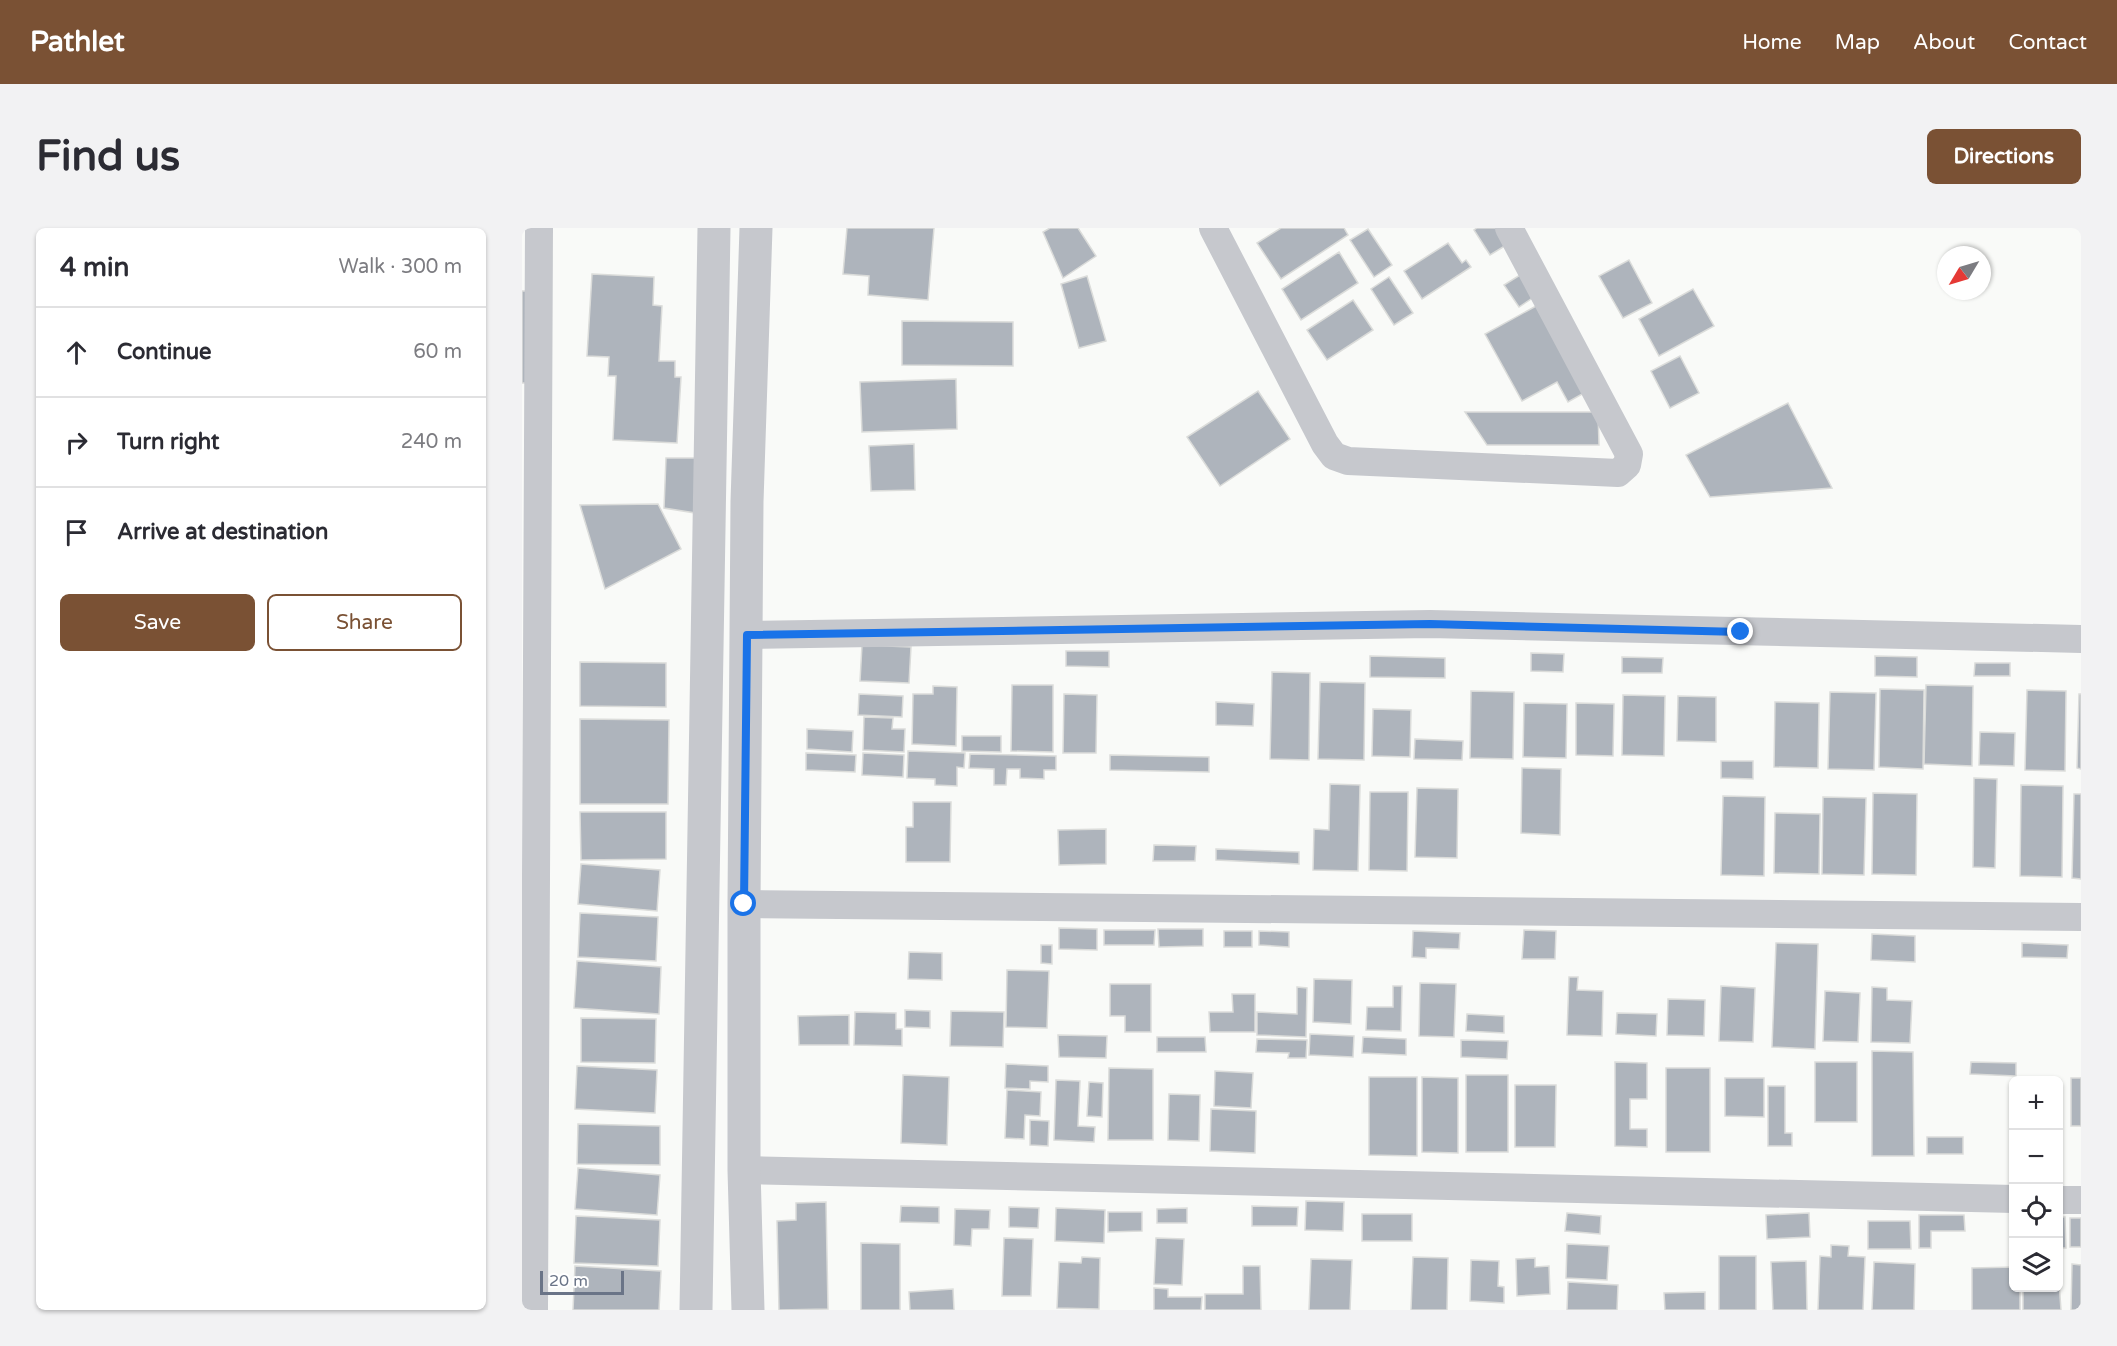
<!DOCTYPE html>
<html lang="en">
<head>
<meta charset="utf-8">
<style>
	body { margin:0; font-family:"Varela Round",sans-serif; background:#f2f2f3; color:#2b2b33 }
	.controls { position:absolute; right:18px; bottom:18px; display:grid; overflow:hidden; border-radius:9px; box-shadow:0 2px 4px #0004 }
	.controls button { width:54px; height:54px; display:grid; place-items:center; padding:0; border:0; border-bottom:2px solid #e1e1e2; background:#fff; color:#2b2b33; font:30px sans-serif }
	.compass { position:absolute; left:1415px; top:18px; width:54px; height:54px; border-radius:50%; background:#fff; box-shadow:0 2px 4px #0004; rotate:232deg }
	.scale { position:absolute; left:18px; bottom:15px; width:84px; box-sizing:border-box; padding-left:6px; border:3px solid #6a7487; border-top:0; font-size:16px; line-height:21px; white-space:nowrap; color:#6a7487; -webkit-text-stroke:4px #fff; paint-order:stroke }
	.stop { position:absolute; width:18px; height:18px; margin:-14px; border:4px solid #1a73e8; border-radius:50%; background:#fff }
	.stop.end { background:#1a73e8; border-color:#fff; box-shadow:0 2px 6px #0008 }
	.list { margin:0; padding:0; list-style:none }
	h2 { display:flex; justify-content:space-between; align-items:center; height:78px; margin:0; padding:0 24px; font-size:26px }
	h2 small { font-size:20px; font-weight:400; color:#7c7c81 }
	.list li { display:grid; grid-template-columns:39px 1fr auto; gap:18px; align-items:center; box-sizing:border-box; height:90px; padding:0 24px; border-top:2px solid #e1e1e2 }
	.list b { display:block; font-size:22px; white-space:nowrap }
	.list em { font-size:20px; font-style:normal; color:#7c7c81 }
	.actions { display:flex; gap:12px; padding:18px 24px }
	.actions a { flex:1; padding:14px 0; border:2px solid #7a5134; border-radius:9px; text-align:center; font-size:21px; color:#7a5134 }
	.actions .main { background:#7a5134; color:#fff }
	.icon { flex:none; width:33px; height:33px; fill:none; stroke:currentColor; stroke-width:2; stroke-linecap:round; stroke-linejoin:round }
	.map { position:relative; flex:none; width:1559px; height:1082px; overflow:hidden; border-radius:9px }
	header { display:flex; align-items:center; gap:36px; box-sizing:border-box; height:84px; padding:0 30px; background:#7a5134; color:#fff }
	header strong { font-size:28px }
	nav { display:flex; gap:33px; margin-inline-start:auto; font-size:21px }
	.intro { display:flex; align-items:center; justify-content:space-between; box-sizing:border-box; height:144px; padding:0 36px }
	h1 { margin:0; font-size:42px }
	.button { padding:15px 27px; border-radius:9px; background:#7a5134; color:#fff; font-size:21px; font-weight:700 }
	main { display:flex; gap:36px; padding:0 36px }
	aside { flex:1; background:#fff; border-radius:9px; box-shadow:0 2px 4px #0004 }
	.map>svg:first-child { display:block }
	.building { fill:#aeb4bc; stroke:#dbdcda; stroke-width:1.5 }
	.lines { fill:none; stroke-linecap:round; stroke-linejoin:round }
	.minor { stroke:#c6c8cd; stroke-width:28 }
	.tertiary { stroke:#c6c8cd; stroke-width:33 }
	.route { stroke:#1a73e8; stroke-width:8 }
</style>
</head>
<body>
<header>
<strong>Pathlet</strong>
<nav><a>Home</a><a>Map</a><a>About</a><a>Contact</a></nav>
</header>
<div class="intro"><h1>Find us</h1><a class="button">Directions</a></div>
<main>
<aside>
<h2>4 min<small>Walk · 300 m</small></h2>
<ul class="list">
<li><svg class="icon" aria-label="ahead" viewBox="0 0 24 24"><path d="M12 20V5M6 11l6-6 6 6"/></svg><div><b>Continue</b></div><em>60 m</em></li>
<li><svg class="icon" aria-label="right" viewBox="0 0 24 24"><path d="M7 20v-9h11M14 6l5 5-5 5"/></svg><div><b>Turn right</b></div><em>240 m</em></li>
<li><svg class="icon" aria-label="arrive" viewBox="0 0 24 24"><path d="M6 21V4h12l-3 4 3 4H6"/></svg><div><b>Arrive at destination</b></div></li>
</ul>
<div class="actions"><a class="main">Save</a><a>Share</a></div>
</aside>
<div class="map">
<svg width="1559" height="1082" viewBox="0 0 1559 1082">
	<rect width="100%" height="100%" fill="#f9faf8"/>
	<g class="building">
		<path d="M325 0H412L406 72 346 67 347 48 321 46Z"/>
		<path d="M528 0H556L574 28 541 50 521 4Z"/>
		<path d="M759 0H822L826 7 759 51 735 15Z"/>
		<path d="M955 0H976L986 16 968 27 952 2Z"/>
		<path d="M846 1 870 37 852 49 828 12Z"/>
		<path d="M926 15 940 35 944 32 949 39 900 71 882 43Z"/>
		<path d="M817 24 836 55 779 92 760 61Z"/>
		<path d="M1107 32 1130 75 1101 90 1077 48Z"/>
		<path d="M70 46 132 49 131 77 140 78 137 133H153V149H159L155 215 91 212 94 148H86L87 129 65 128Z"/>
		<path d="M998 47 1012 69 997 79 982 57Z"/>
		<path d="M565 48 584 113 557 120 539 56Z"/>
		<path d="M867 49 891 85 872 97 849 61Z"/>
		<path d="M1171 61 1192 98 1137 128 1117 91Z"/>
		<rect x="0" y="63" width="9" height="92"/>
		<path d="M831 72 851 102 805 132 785 102Z"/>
		<path d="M1014 78 1062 165 1046 174 1035 154 1000 173 963 106Z"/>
		<path d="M380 93 491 94V138L380 137Z"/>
		<path d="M1158 128 1177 165 1148 180 1129 143Z"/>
		<path d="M434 151 435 201 340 204 338 154Z"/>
		<path d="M736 163 768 211 698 258 665 209Z"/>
		<path d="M1266 175 1310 260 1188 269 1164 227Z"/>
		<path d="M943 184H1076L1077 217H965Z"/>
		<path d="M392 216 393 262 349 263 347 218Z"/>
		<path d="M144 230H181L180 286 142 280Z"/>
		<path d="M136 276 159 321 83 361 58 277Z"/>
		<path d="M340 417 389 419 387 455 338 453Z"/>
		<path d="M544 423H587V439L544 438Z"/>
		<path d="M1009 425 1042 426 1041 444 1009 443Z"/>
		<path d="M848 428 923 430V450L848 449Z"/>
		<path d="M1353 428 1395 429V449L1353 448Z"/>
		<path d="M1100 429 1141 430 1140 445H1100Z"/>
		<path d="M58 434 144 435V479L58 478Z"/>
		<path d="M1453 435H1488V448H1452Z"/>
		<path d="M750 444 788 445 787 532 748 531Z"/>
		<path d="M798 454 843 455 842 532 796 531Z"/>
		<path d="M490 457H531V524L489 523Z"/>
		<path d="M1404 457 1451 458 1450 538 1402 536Z"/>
		<path d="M411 458 435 459 434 518 390 516 391 466H411Z"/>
		<path d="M1358 461 1402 462 1401 541 1357 539Z"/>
		<path d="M1505 462 1544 463 1543 543 1503 542Z"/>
		<path d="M949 463 992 464 991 531 948 530Z"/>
		<path d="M1308 464 1354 465 1352 542 1306 541Z"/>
		<path d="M337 466 381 468 380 489 336 487Z"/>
		<path d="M542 466 575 467 574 525H541Z"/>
		<path d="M1557 466H1559V541L1555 540Z"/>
		<path d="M1101 467 1143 468 1142 528 1100 527Z"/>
		<path d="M1156 468 1194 469V514L1155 513Z"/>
		<path d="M694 474 732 476 731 498 694 497Z"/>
		<path d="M1253 474 1297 475 1296 540 1252 539Z"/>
		<path d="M1002 475 1045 476 1044 530 1001 529Z"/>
		<path d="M1054 475 1092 476 1091 528 1054 527Z"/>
		<path d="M851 481 889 482 888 529 850 528Z"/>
		<path d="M342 489 371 490 370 501H383L382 524 341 522Z"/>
		<path d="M58 491 147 492 146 576H58Z"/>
		<path d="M285 501 331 503 330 524 285 521Z"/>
		<path d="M1458 504 1493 505 1492 538 1457 537Z"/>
		<path d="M440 508H479V524L440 523Z"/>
		<path d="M893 511 941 513 940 532 892 531Z"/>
		<path d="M386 523 443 525 442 540 435 539V558L413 557V551L385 550Z"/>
		<path d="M284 525 334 527 333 544 284 542Z"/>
		<path d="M341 525 382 527 381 549 340 547Z"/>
		<path d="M448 526 534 528V542H522V551L498 550V541H485L484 557H472V541L447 540Z"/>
		<path d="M588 527 687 529V544L588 542Z"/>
		<path d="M1199 533H1231V551L1199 550Z"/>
		<path d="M1000 540 1039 541 1038 607 999 605Z"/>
		<path d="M1452 550 1475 551 1473 640 1451 639Z"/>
		<path d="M808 556 838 557 836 643 791 642 792 601 807 602Z"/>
		<path d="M1499 557 1541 558 1540 649 1498 648Z"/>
		<path d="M895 560 936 561 935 630 893 629Z"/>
		<path d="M848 564H886L885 643 847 642Z"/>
		<path d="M1351 565 1395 566 1394 647 1350 646Z"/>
		<path d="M1552 566H1559V651L1550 650Z"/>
		<path d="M1201 568 1243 569 1242 648 1199 647Z"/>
		<path d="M1301 569 1344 570 1342 647 1300 646Z"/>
		<path d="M391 574H429L428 634H384V599H391Z"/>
		<path d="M58 584H144V631L59 632Z"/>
		<path d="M1253 585 1298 586 1297 646 1252 645Z"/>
		<path d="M584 601V636L537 637 536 602Z"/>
		<path d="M632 617 674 618 673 633H631Z"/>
		<path d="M694 621 777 624V636L694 632Z"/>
		<path d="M59 636 138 642 135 683 56 676Z"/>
		<path d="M58 685 136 689 134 733 56 729Z"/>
		<path d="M537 700 575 701V722L537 721Z"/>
		<path d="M636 701H681V718L637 719Z"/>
		<path d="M582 702H633L632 717H582Z"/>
		<path d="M1002 702 1034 703 1033 731H1000Z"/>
		<rect x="702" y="703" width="28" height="16"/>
		<path d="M737 703 767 704V719L737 717Z"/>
		<path d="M891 703 938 705 937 721 904 720V730L890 729Z"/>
		<path d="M1350 706 1393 708V734L1349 732Z"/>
		<path d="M1254 715 1296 716 1293 821 1250 819Z"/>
		<path d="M1500 715 1546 717 1545 730 1500 729Z"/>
		<path d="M519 717H530V736L519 735Z"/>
		<path d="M387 724 420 725V752L386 751Z"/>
		<path d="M55 733 139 739 137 786 52 780Z"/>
		<path d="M485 742 527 743 525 800 484 799Z"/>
		<path d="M1047 749H1056L1055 762 1081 763 1080 808 1045 807Z"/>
		<path d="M792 751 830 752 829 796 791 794Z"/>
		<path d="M898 755 934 756 932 809 897 808Z"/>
		<path d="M588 756H629V804H603V788H588Z"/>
		<path d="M871 758H880L879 803 844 802 845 779H871Z"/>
		<path d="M1199 758 1233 760 1231 814 1197 813Z"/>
		<path d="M775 759 785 760 784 809 735 807V784L775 786Z"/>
		<path d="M1350 759 1365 760V772L1390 773 1388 815 1349 814Z"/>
		<path d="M1303 763 1338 765 1336 814 1301 813Z"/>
		<path d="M710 766H733V804H688L687 784H711Z"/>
		<path d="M1146 771 1183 772 1182 808 1145 807Z"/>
		<path d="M383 782 408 783V800L383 799Z"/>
		<path d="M429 783 482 784 481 819 428 818Z"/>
		<path d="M333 784 374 785V801H380V818L332 817Z"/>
		<path d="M1095 785 1135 786 1134 808 1094 806Z"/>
		<path d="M945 786 982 788V805L944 803Z"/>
		<path d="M327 787V817H277L276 788Z"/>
		<path d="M59 790 134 791 133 835 59 834Z"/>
		<path d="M788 806 832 808 831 829 787 827Z"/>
		<path d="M536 807 585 808 584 830 537 829Z"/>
		<path d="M635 809H683L684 824H635Z"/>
		<path d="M841 809 884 811V827L840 825Z"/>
		<path d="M735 811 785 812 784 830H766L767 825 734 824Z"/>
		<path d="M939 812 986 813 985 831 939 829Z"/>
		<path d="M1350 823 1391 824 1392 928H1350Z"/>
		<path d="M1093 834 1125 835V871H1108V901H1125V919L1093 918Z"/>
		<rect x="1293" y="834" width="42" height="60"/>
		<path d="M1449 834 1494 835V848L1448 846Z"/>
		<path d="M484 836 526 838V854L508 853V861L483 860Z"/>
		<path d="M55 838 135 842 133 885 53 881Z"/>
		<path d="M587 840 631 841V912H586Z"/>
		<rect x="1144" y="840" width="44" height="84"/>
		<path d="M693 843 731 845 729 880 692 878Z"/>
		<path d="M381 847 427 849 425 917 379 915Z"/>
		<rect x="944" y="847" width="42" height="77"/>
		<path d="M847 849H895V928L847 927Z"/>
		<path d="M900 849 936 850V925L900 924Z"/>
		<path d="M1203 850H1242V889L1203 888Z"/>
		<rect x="1549" y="850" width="10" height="48"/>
		<path d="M534 852 558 853 556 898 573 899 572 914 532 912Z"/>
		<path d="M567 854 581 855 580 889 565 888Z"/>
		<path d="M993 857H1034L1033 919H993Z"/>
		<path d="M1246 858H1263V905H1270V918H1246Z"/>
		<path d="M485 862 519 864 518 888 503 887 502 911 483 910Z"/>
		<path d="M647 866 678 867 677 913 646 912Z"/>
		<path d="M689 881 734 883 733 925 688 923Z"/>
		<path d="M508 892 527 893 526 918 508 917Z"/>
		<path d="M56 896 138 898V937L55 936Z"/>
		<rect x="1405" y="909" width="36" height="17"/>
		<path d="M56 940 138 947 135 987 53 981Z"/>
		<path d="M784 973 822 974 821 1003 783 1002Z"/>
		<path d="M304 974 306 1081 257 1082 255 993 274 992V975Z"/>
		<path d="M379 978 417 979V995L378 994Z"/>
		<path d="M730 978 776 979 775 998H730Z"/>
		<path d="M487 979 517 980 516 1000 487 999Z"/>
		<path d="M534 980 583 982 582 1015 533 1013Z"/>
		<path d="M665 980V995H635V981Z"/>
		<path d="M433 981 468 982 467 1001H450L449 1018 432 1017Z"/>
		<path d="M586 984H620V1003L586 1004Z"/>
		<path d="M1045 985 1079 988 1078 1006 1043 1003Z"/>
		<path d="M1287 985 1288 1009 1245 1011 1244 987Z"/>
		<rect x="840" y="986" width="50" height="27"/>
		<path d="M1397 987H1442L1443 1003H1409V1020H1397Z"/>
		<path d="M54 988 138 992 136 1038 52 1035Z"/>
		<path d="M1536 989H1543L1544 1020H1536Z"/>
		<rect x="1548" y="990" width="11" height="29"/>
		<path d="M1346 993H1388L1389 1021H1346Z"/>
		<path d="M482 1010 511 1011 509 1068H480Z"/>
		<path d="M634 1010 662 1011 660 1057 632 1056Z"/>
		<path d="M339 1015 378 1016V1082H339Z"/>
		<path d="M1045 1016 1087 1018 1085 1052 1044 1050Z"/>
		<path d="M1309 1017 1327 1018 1326 1028 1343 1029 1341 1082H1296L1298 1028 1309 1029Z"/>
		<rect x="1197" y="1028" width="37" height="54"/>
		<path d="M560 1029 578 1030 577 1081 535 1080 537 1034 559 1035Z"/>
		<path d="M891 1029 926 1030 925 1082H889Z"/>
		<path d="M1013 1030V1039L1027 1038 1028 1066 995 1068 994 1031Z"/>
		<path d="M789 1031 830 1032 828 1082H787Z"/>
		<path d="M949 1032 977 1033 976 1058 982 1059V1075L948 1073Z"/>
		<path d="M1284 1033 1285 1082H1251L1249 1034Z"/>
		<path d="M1352 1034 1393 1036 1392 1082H1350Z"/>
		<path d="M1550 1036 1559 1037V1082H1549Z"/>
		<path d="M53 1038 139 1043 137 1082H51Z"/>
		<path d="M721 1038H738L739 1082H683V1066H721Z"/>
		<path d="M1492 1039V1060H1498V1082H1450V1040Z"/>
		<path d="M1536 1039 1539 1082H1501V1060H1536Z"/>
		<path d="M1046 1054 1096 1057 1095 1082H1045Z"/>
		<path d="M632 1060 646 1061V1069H680L679 1082H632Z"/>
		<path d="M431 1061 432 1082H388L387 1064Z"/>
		<path d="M1183 1064V1082H1143L1142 1065Z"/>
	</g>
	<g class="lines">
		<g class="minor">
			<path d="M691 0 803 216 812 228 826 233 1096 245 1105 237 1107 226 987 0"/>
			<path d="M225 407 908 396 1559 411"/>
			<path d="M222 676 1559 689"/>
			<path d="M222 942 1492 971"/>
			<path d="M1536 972H1559"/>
			<path d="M12 1082 17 0"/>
		</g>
		<g class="tertiary">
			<path d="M174 1082 192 0"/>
			<path d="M226 1082 222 942V676L225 274 234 0"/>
		</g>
	</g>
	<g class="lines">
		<path class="route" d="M222 676 225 407 908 396 1219 404"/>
	</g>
</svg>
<div class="controls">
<button>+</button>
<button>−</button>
<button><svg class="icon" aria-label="locate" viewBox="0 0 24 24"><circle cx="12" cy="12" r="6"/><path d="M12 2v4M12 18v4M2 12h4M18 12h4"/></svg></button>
<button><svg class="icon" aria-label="layers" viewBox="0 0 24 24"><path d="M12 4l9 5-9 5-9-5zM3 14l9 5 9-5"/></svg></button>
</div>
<svg class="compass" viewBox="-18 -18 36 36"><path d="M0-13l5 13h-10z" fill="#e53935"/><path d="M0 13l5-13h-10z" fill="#7c7c81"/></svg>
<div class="scale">20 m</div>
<div class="stop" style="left:222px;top:676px"></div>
<div class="stop end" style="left:1219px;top:404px"></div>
</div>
</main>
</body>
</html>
